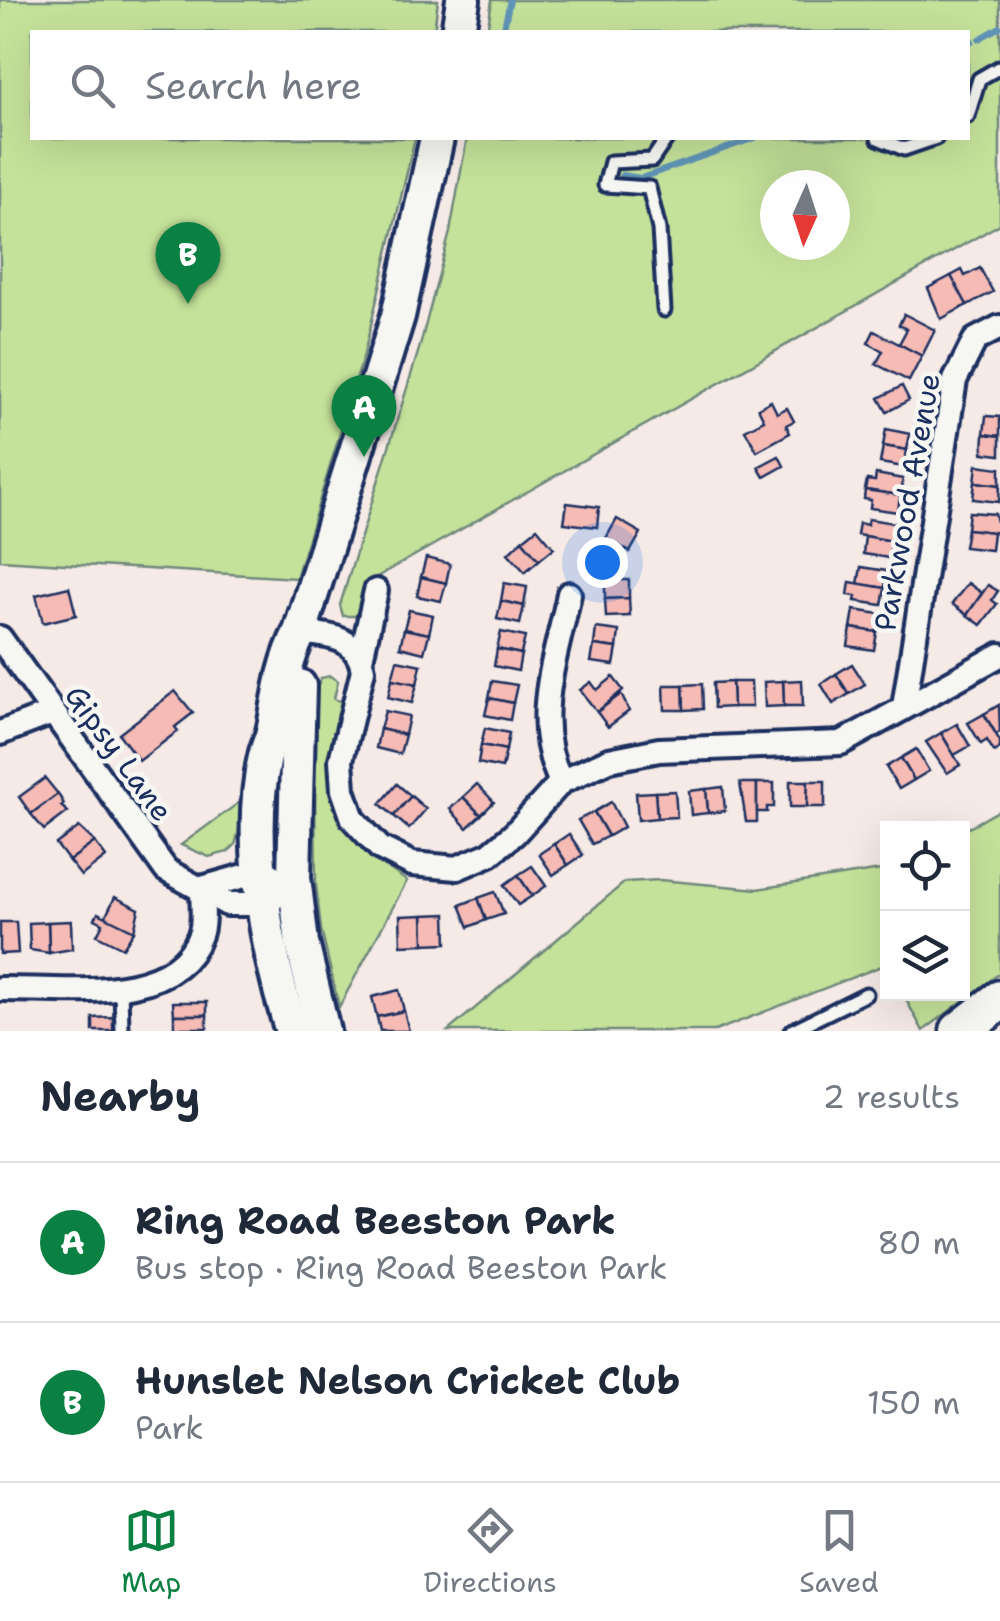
<!DOCTYPE html>
<html lang="en">
<head>
<meta charset="utf-8">
<style>
	body { margin:0; font-family:"Shantell Sans",sans-serif; background:#f2f2f3; color:#1f2937 }
	.controls { position:absolute; right:30px; bottom:30px; display:grid; overflow:hidden; border-radius:0px; box-shadow:0 10px 40px #0002 }
	.controls button { width:90px; height:90px; display:grid; place-items:center; padding:0; border:0; border-bottom:2px solid #e0e1e3; background:#fff; color:#1f2937; font:50px sans-serif }
	.compass { position:absolute; left:760px; top:170px; width:90px; height:90px; border-radius:50%; background:#fff; box-shadow:0 10px 40px #0002; rotate:183deg }
	.you { position:absolute; left:602px; top:562px; width:35px; height:35px; margin:-25px; border:8px solid #fff; border-radius:50%; background:#1a73e8; box-shadow:0 0 0 15px #1a73e833 }
	.badge { display:grid; place-items:center; width:65px; height:65px; border-radius:50%; background:#0b8043; color:#fff; font-size:32px; font-weight:700 }
	.pin { position:absolute; translate:-50% -82px; filter:drop-shadow(0 2px 5px #0008) }
	.pin::after { content:''; position:absolute; top:52px; width:35px; height:30px; background:inherit; clip-path:polygon(0 0,100% 0,50% 100%) }
	.list { margin:0; padding:0; list-style:none }
	h2 { display:flex; justify-content:space-between; align-items:center; height:130px; margin:0; padding:0 40px; font-size:42px }
	h2 small { font-size:32px; font-weight:400; color:#747a83 }
	.list li { display:grid; grid-template-columns:65px 1fr auto; gap:30px; align-items:center; box-sizing:border-box; height:160px; padding:0 40px; border-top:2px solid #e0e1e3 }
	.list b { display:block; font-size:38px; white-space:nowrap }
	.list p { margin:0; font-size:32px; white-space:nowrap; color:#747a83 }
	.list em { font-size:32px; font-style:normal; color:#747a83 }
	.icon { flex:none; width:55px; height:55px; fill:none; stroke:currentColor; stroke-width:2; stroke-linecap:round; stroke-linejoin:round }
	.map { position:relative; flex:none; width:1000px; height:1031px; overflow:hidden }
	.search { position:absolute; background:#fff; box-shadow:0 10px 40px #0002; left:30px; right:30px; top:30px; height:110px; display:flex; align-items:center; gap:25px; box-sizing:border-box; padding:0 35px; border-radius:0px; color:#747a83; font-size:38px }
	.sheet { height:450px; background:#fff }
	nav { display:flex; justify-content:space-around; align-items:center; box-sizing:border-box; height:140px; border-top:2px solid #e0e1e3; background:#fff; font-size:28px; color:#747a83 }
	nav a { display:grid; justify-items:center; gap:5px }
	nav .on { color:#0b8043 }
	.map>svg:first-child { display:block }
	.green { fill:#c5e29a; stroke:#70887c; stroke-width:2.5; fill-rule:evenodd }
	.lines { fill:none; stroke-linecap:round; stroke-linejoin:round }
	.stream { stroke:#6194b6; stroke-width:6 }
	.building { fill:#f6bbb5; stroke:#1b2f5e; stroke-width:2.5 }
	.lane-casing { stroke:#1b2f5e; stroke-width:19 }
	.street-casing { stroke:#1b2f5e; stroke-width:30 }
	.secondary-casing { stroke:#1b2f5e; stroke-width:40 }
	.primary-casing { stroke:#1b2f5e; stroke-width:45 }
	.lane { stroke:#f6f6f2; stroke-width:11 }
	.street { stroke:#f6f6f2; stroke-width:22 }
	.secondary { stroke:#f6f6f2; stroke-width:32 }
	.primary { stroke:#f6f6f2; stroke-width:38 }
	.labels { text-anchor:middle; dominant-baseline:central; stroke-width:9; stroke-linejoin:round; paint-order:stroke }
	.street-label { font-size:30px; fill:#1b2f5e; stroke:#f6f6f2 }
</style>
</head>
<body>
<div class="map">
<svg width="1000" height="1031" viewBox="0 0 1000 1031">
	<rect width="100%" height="100%" fill="#f6eae6"/>
	<filter id="ink" filterUnits="userSpaceOnUse"><feTurbulence type="fractalNoise" baseFrequency=".01" numOctaves="2"/><feDisplacementMap in="SourceGraphic" scale="20" xChannelSelector="R" yChannelSelector="G"/><feConvolveMatrix kernelMatrix="1 2 1 2 8 2 1 2 1" color-interpolation-filters="sRGB"/></filter>
	<g filter="url(#ink)">
		<g class="green">
			<path d="M0 0H438L434 32H32V138H415L364 354 296 578 0 560Z"/>
			<path d="M492 0H1000V224L375 578 367 608 358 616H343L340 605 420 346 450 232 467 138H968V32H487ZM775 185H835V245H775Z"/>
			<path d="M330 676 338 681 334 699 343 702C318 799 322 825 407 881L339 1007 321 929 316 885 314 694 321 678Z"/>
			<path d="M248 796 235 845 228 852 209 857 181 845Z"/>
			<path d="M1000 810V973L923 1031 903 994H962L963 831Z"/>
			<path d="M887 869V964L715 1031H448L625 882 660 880 757 889Z"/>
		</g>
		<g class="lines">
			<g class="stream">
				<path d="M503 32 510 0"/>
				<path d="M979 39 1000 27"/>
				<path d="M968 43 972 41"/>
				<path d="M622 175 641 178 755 138"/>
			</g>
		</g>
		<g class="building">
			<path d="M980 268 993 292 967 305 951 276 962 270 965 276Z"/>
			<path d="M951 276 967 305 941 319 928 288Z"/>
			<path d="M904 314 935 330 922 356 899 344 907 329 899 325Z"/>
			<path d="M874 331 922 356 909 381 876 364 883 351 868 343Z"/>
			<path d="M902 386 909 400 887 412 879 398Z"/>
			<path d="M771 401 777 413 787 408 794 421 786 425 790 433 757 451 745 430 764 420 758 408Z"/>
			<path d="M986 416 1000 417V436L984 434Z"/>
			<path d="M886 429 910 434 907 450 883 446Z"/>
			<path d="M984 434 1000 436V455L983 453Z"/>
			<path d="M883 446 907 450 904 467 880 463Z"/>
			<path d="M779 456 784 466 764 477 758 467Z"/>
			<path d="M977 465 1000 468V485L975 482Z"/>
			<path d="M876 474 903 479 900 495 865 490 867 480 875 481Z"/>
			<path d="M975 482 1000 485 999 502 973 499Z"/>
			<path d="M865 490 900 495 898 512 870 508 871 500 864 499Z"/>
			<path d="M567 503 599 507 597 527 564 523Z"/>
			<path d="M969 512 995 514 1000 533 967 529Z"/>
			<path d="M617 519 641 533 630 552 606 538Z"/>
			<path d="M868 519 895 523 892 541 857 535 859 523 867 525Z"/>
			<path d="M537 528 554 548 539 560 522 540Z"/>
			<path d="M967 529 993 532 991 550 964 547Z"/>
			<path d="M865 536 892 541 889 558 863 554Z"/>
			<path d="M522 540 539 560 525 572 508 553Z"/>
			<path d="M426 558 450 564 446 583 421 577Z"/>
			<path d="M861 567 887 571 885 588 858 584Z"/>
			<path d="M421 577 446 583 441 601 417 596Z"/>
			<path d="M605 580H629V598L605 599Z"/>
			<path d="M850 582 885 588 882 605 855 601 856 596 848 595Z"/>
			<path d="M504 583 527 587 524 606 501 601Z"/>
			<path d="M968 583 982 593 967 615 952 604Z"/>
			<path d="M988 585 998 591 992 600 997 604 981 625 967 615Z"/>
			<path d="M69 587 76 615 43 623 36 595Z"/>
			<path d="M629 598 630 616 606 617 605 599Z"/>
			<path d="M501 601 524 606 520 624 497 619Z"/>
			<path d="M409 610 433 615 429 634 404 629Z"/>
			<path d="M854 610 880 614 877 632 851 628Z"/>
			<path d="M596 628 619 631 617 648 594 645Z"/>
			<path d="M851 628 877 632 874 650 848 646Z"/>
			<path d="M404 629 429 634 424 653 400 647Z"/>
			<path d="M501 632 525 637 521 654 497 649Z"/>
			<path d="M594 645 617 648 614 665 591 662Z"/>
			<path d="M497 649 521 654 518 671 494 666Z"/>
			<path d="M397 660 421 665 417 684 392 679Z"/>
			<path d="M852 664 865 684 849 694 836 674Z"/>
			<path d="M836 674 849 694 833 704 821 684Z"/>
			<path d="M613 677 623 690 597 712 580 690 591 682 597 690Z"/>
			<path d="M392 679 417 684 412 703 388 697Z"/>
			<path d="M802 680 803 706H784L783 681Z"/>
			<path d="M492 681 517 685 513 703 489 698Z"/>
			<path d="M783 681 784 706 765 707 764 682Z"/>
			<path d="M732 682H751L752 707H733Z"/>
			<path d="M732 682 733 707 714 708 713 683Z"/>
			<path d="M702 684 703 709 684 710 683 685Z"/>
			<path d="M664 685H683L684 710H665Z"/>
			<path d="M175 691 193 713 175 727 178 731 139 761 119 734Z"/>
			<path d="M621 694 629 711 608 727 597 712Z"/>
			<path d="M489 698 513 703 510 720 485 715Z"/>
			<path d="M999 705 1000 732 996 734 984 714Z"/>
			<path d="M385 711 409 716 405 735 380 729Z"/>
			<path d="M984 714 1000 741V748L994 752 987 740 981 744 968 723Z"/>
			<path d="M957 724 970 746 954 755 941 733Z"/>
			<path d="M485 728 509 733 506 750 481 745Z"/>
			<path d="M380 729 405 735 400 754 376 748Z"/>
			<path d="M941 733 960 765 947 773 926 742Z"/>
			<path d="M481 745 506 750 502 768 478 763Z"/>
			<path d="M916 749 929 771 914 780 901 758Z"/>
			<path d="M901 758 914 780 899 789 886 767Z"/>
			<path d="M45 778 58 794 31 814 19 797Z"/>
			<path d="M790 781H808L807 807H790Z"/>
			<path d="M808 781H825V807H807Z"/>
			<path d="M740 783H757V822H746Z"/>
			<path d="M757 783H774V807H767V812H757Z"/>
			<path d="M397 784 411 796 394 816 380 804Z"/>
			<path d="M477 784 494 802 481 815 463 797Z"/>
			<path d="M723 787 725 811 708 813 706 789Z"/>
			<path d="M706 789 708 813 691 815 689 791Z"/>
			<path d="M675 791 677 817 657 818 655 792Z"/>
			<path d="M655 792 657 818 638 820 636 793Z"/>
			<path d="M58 794 64 804 61 806 68 812 44 830 31 814Z"/>
			<path d="M411 796 426 809 409 829 394 816Z"/>
			<path d="M463 797 481 815 467 828 450 809Z"/>
			<path d="M611 802 624 827 608 836 594 812Z"/>
			<path d="M594 812 608 836 592 844 578 820Z"/>
			<path d="M79 827 95 842 69 861 56 844Z"/>
			<path d="M569 834 583 855 568 865 554 844Z"/>
			<path d="M95 842 106 857 81 876 69 861Z"/>
			<path d="M554 844 568 865 553 875 539 854Z"/>
			<path d="M532 866 546 886 532 896 518 875Z"/>
			<path d="M518 875 532 896 518 905 504 885Z"/>
			<path d="M495 892 504 914 486 920 478 898Z"/>
			<path d="M115 897 139 909 134 931 105 918Z"/>
			<path d="M478 898 486 920 469 927 460 905Z"/>
			<path d="M98 913 134 931 123 948 97 935 103 923 95 919Z"/>
			<path d="M446 914 447 943 424 944 423 915Z"/>
			<path d="M423 915 424 944 401 945 400 916Z"/>
			<path d="M71 921 72 949 49 953 48 922Z"/>
			<path d="M0 922H16L18 953 0 954Z"/>
			<path d="M48 922 49 953 30 950 29 923Z"/>
			<path d="M399 990 404 1011 377 1017 372 997Z"/>
			<path d="M173 1002H207V1015H174Z"/>
			<path d="M404 1011 409 1031H380L377 1017Z"/>
			<rect x="174" y="1015" width="33" height="13"/>
			<path d="M113 1017V1031H93V1018Z"/>
		</g>
		<g class="lines">
			<defs>
				<g id="lane">
					<path d="M968 116 979 79 1000 67"/>
					<path d="M878 138 904 149 936 138"/>
					<path d="M664 310 659 229 649 188 605 185 611 162 652 160 667 138"/>
					<path d="M121 986 122 1031"/>
					<path d="M791 1031 866 994"/>
				</g>
				<g id="street">
					<path d="M300 632C329 636 357 636 363 670L341 760 343 790 353 819 380 848 412 864 457 868 490 854 514 834 561 782 609 760 659 750 841 743 1000 655"/>
					<path d="M0 638 166 870 227 904H266L294 882"/>
					<path d="M361 659 376 591"/>
					<path d="M904 707 955 380 975 340 1000 327"/>
					<path d="M0 733 52 713"/>
					<path d="M561 782C530 720 556 660 569 594"/>
					<path d="M202 888 262 871 270 874"/>
					<path d="M0 989C60 988 175 1006 200 935 205 922 202 902 202 888"/>
				</g>
				<g id="secondary">
					<path d="M458 32 463 0"/>
					<path d="M299 686 294 877 302 943 323 1031"/>
					<path d="M292 1031C267 954 246 838 265 757 267 747 272 738 274 728 280 694 284 663 300 632L398 316 437 138"/>
				</g>
				<path id="primary" d="M960 1031 1000 1000"/>
			</defs>
			<use href="#lane" class="lane-casing"/>
			<use href="#street" class="street-casing"/>
			<use href="#secondary" class="secondary-casing"/>
			<use href="#primary" class="primary-casing"/>
			<use href="#lane" class="lane"/>
			<use href="#street" class="street"/>
			<use href="#secondary" class="secondary"/>
			<use href="#primary" class="primary"/>
		</g>
	</g>
	<g class="labels">
		<g class="street-label">
			<text transform="translate(907 502) rotate(-80)">Parkwood Avenue</text>
			<text transform="translate(119 753) rotate(54)">Gipsy Lane</text>
		</g>
	</g>
</svg>
<div class="controls">
<button><svg class="icon" aria-label="locate" viewBox="0 0 24 24"><circle cx="12" cy="12" r="6"/><path d="M12 2v4M12 18v4M2 12h4M18 12h4"/></svg></button>
<button><svg class="icon" aria-label="layers" viewBox="0 0 24 24"><path d="M12 4l9 5-9 5-9-5zM3 14l9 5 9-5"/></svg></button>
</div>
<svg class="compass" viewBox="-18 -18 36 36"><path d="M0-13l5 13h-10z" fill="#e53935"/><path d="M0 13l5-13h-10z" fill="#747a83"/></svg>
<div class="you"></div>
<div class="pin badge" style="left:364px;top:457px">A</div>
<div class="pin badge" style="left:188px;top:304px">B</div>
<div class="search"><svg class="icon" aria-label="search" viewBox="0 0 24 24"><circle cx="10" cy="10" r="6"/><path d="M15 15l6 6"/></svg>Search here</div>
</div>
<section class="sheet">
<h2>Nearby<small>2 results</small></h2>
<ul class="list">
<li><span class="badge">A</span><div><b>Ring Road Beeston Park</b><p>Bus stop · Ring Road Beeston Park</p></div><em>80 m</em></li>
<li><span class="badge">B</span><div><b>Hunslet Nelson Cricket Club</b><p>Park</p></div><em>150 m</em></li>
</ul>
</section>
<nav>
<a class="on"><svg class="icon" aria-label="map" viewBox="0 0 24 24"><path d="M3 6l6-2 6 2 6-2v14l-6 2-6-2-6 2zM9 4v14M15 6v14"/></svg>Map</a>
<a><svg class="icon" aria-label="directions" viewBox="0 0 24 24"><path d="M12 3l9 9-9 9-9-9zM9 14v-3h6M13 9l2 2-2 2"/></svg>Directions</a>
<a><svg class="icon" aria-label="saved" viewBox="0 0 24 24"><path d="M7 4h10v16l-5-4-5 4z"/></svg>Saved</a>
</nav>
</body>
</html>
